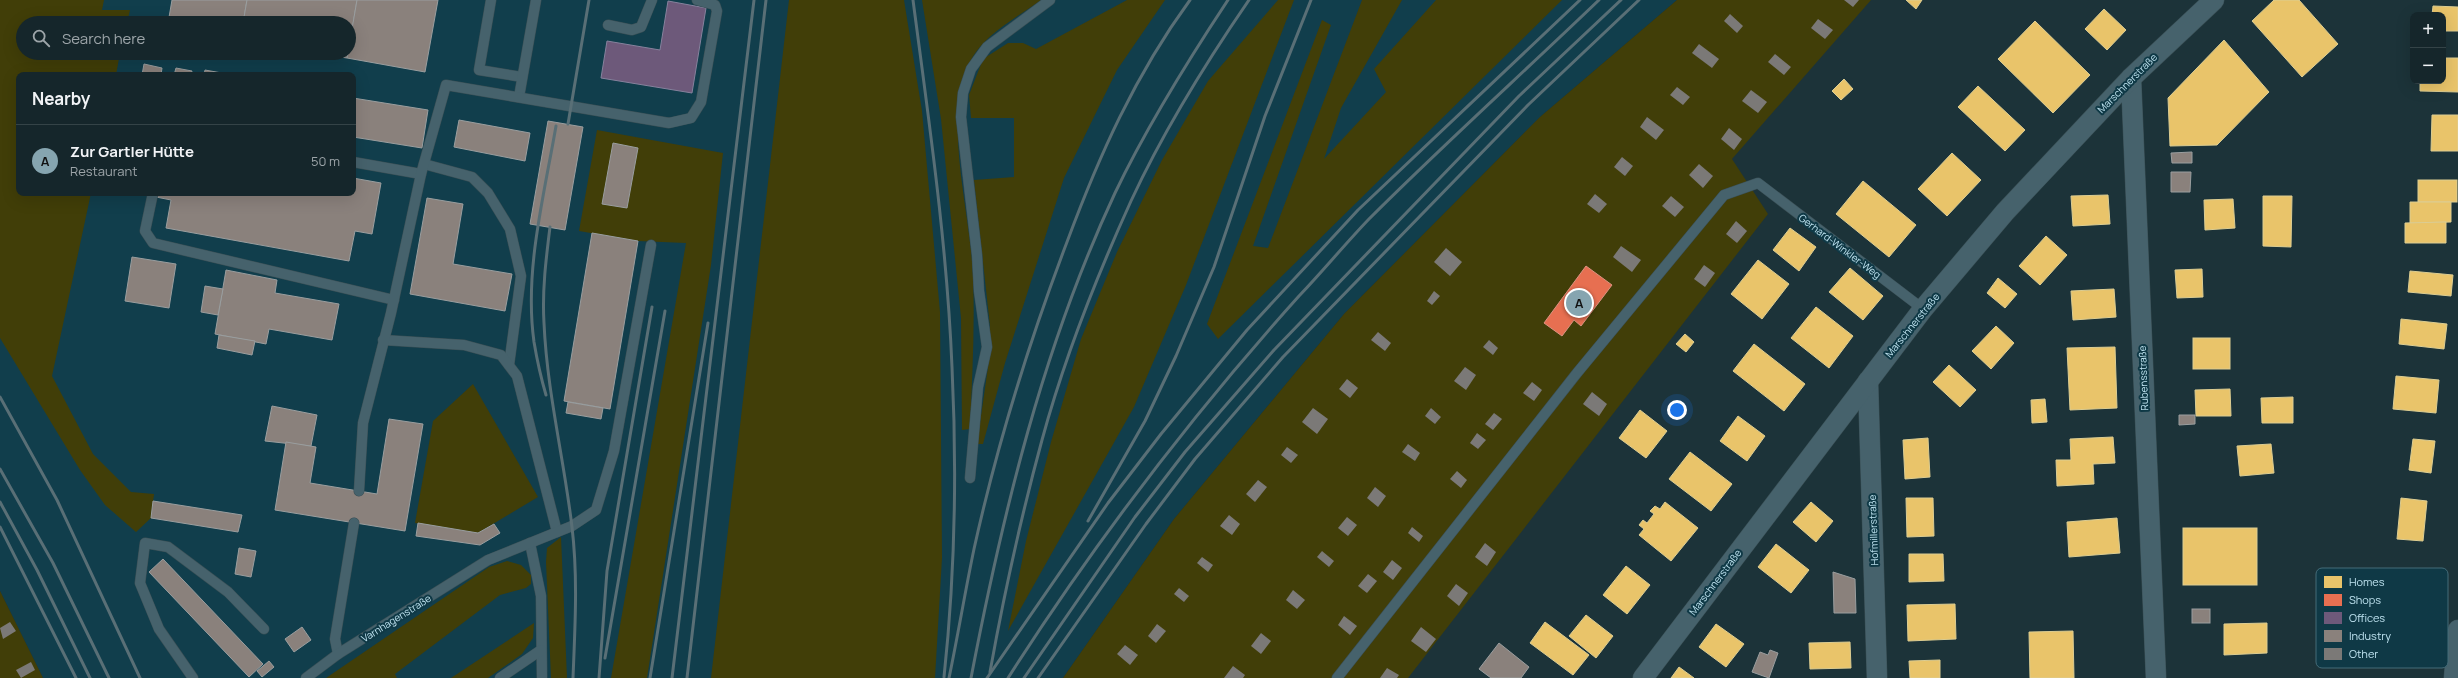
<!DOCTYPE html>
<html lang="en">
<head>
<meta charset="utf-8">
<style>
	body { margin:0; font-family:Manrope,sans-serif; background:#223237; color:#f1f3f6 }
	.controls { position:absolute; right:12px; top:12px; display:grid; overflow:hidden; border-radius:8px; box-shadow:0 4px 16px #0002 }
	.controls button { width:36px; height:36px; display:grid; place-items:center; padding:0; border:0; border-bottom:1px solid #344347; background:#15262b; color:#f1f3f6; font:20px sans-serif }
	.you { position:absolute; left:1677px; top:410px; width:14px; height:14px; margin:-10px; border:3px solid #fff; border-radius:50%; background:#1a73e8; box-shadow:0 0 0 6px #1a73e833 }
	.badge { display:grid; place-items:center; width:26px; height:26px; border-radius:50%; background:#86a5b0; color:#111; font-size:13px; font-weight:700 }
	.pin { position:absolute; translate:-50% -50%; border:2px solid #fff; box-shadow:0 1px 4px #0006 }
	.list { margin:0; padding:0; list-style:none }
	h2 { display:flex; justify-content:space-between; align-items:center; height:52px; margin:0; padding:0 16px; font-size:17px }
	h2 small { font-size:13px; font-weight:400; color:#9da5a9 }
	.list li { display:grid; grid-template-columns:26px 1fr auto; gap:12px; align-items:center; box-sizing:border-box; height:72px; padding:0 16px; border-top:1px solid #344347 }
	.list b { display:block; font-size:15px; white-space:nowrap }
	.list p { margin:0; font-size:13px; white-space:nowrap; color:#9da5a9 }
	.list em { font-size:13px; font-style:normal; color:#9da5a9 }
	.icon { flex:none; width:22px; height:22px; fill:none; stroke:currentColor; stroke-width:2; stroke-linecap:round; stroke-linejoin:round }
	.map { position:relative; flex:none; width:2458px; height:678px; overflow:hidden }
	.search { position:absolute; background:#15262b; box-shadow:0 4px 16px #0002; left:16px; top:16px; width:340px; height:44px; display:flex; align-items:center; gap:10px; box-sizing:border-box; padding:0 14px; border-radius:22px; color:#9da5a9; font-size:15px }
	.panel { position:absolute; background:#15262b; box-shadow:0 4px 16px #0002; left:16px; top:72px; width:340px; height:124px; border-radius:8px }
	.map>svg:first-child { display:block }
	.built { fill:#113e4c; fill-rule:evenodd }
	.green { fill:#413e08 }
	.homes { fill:#e9c46a; stroke:#dccd92 }
	.shops { fill:#e76f51; stroke:#db9281 }
	.offices { fill:#6d597a; stroke:#86829d }
	.industry { fill:#8a817c; stroke:#9a9e9f }
	.building { fill:#7b7977 }
	.lines { fill:none; stroke-linecap:round; stroke-linejoin:round }
	.lane-casing { stroke:#3a4f55; stroke-width:11 }
	.street-casing { stroke:#3a4f55; stroke-width:21 }
	.lane { stroke:#46626c; stroke-width:10 }
	.street { stroke:#46626c; stroke-width:20 }
	.rail { stroke:#596f76; stroke-width:3 }
	.labels { text-anchor:middle; dominant-baseline:central; stroke-width:4; stroke-linejoin:round; paint-order:stroke }
	.street-label { font-size:10px; fill:#bfe3f0; stroke:#0f3946 }
	.key { fill:#0f3946; stroke:#446c79; stroke-width:1 }
	.key-label { font-size:11px; fill:#bfe3f0 }
</style>
</head>
<body>
<div class="map">
<svg width="2458" height="678" viewBox="0 0 2458 678">
	<rect width="100%" height="100%" fill="#1c3339"/>
	<path class="built" d="M0 0H1677L1540 117 1344 314 1174 519 1063 678H43L0 591ZM23 23H349V53H23ZM19 75H353V193H19Z"/>
	<g class="green">
		<path d="M0 0H104L102 10H130L127 23H23V53H120L116 75H19V193H91L52 376 93 454 131 492 154 494 151 518 136 532 105 505 80 470 0 338Z"/>
		<path d="M789 0H904L922 111 940 312 942 558 935 678H711Z"/>
		<path d="M922 0H1041C1015 19 978 37 967 69 944 132 971 212 973 278 975 329 972 379 970 429L962 430 961 318 941 119Z"/>
		<path d="M1127 0H1165L1117 70 1064 178 1005 363 983 444H977L990 353V326L974 180 1014 177V118H971L969 95 983 59 1008 43H1023L1036 49Z"/>
		<path d="M1278 0H1294L1186 285 1134 407 1008 631 1026 541 1051 442 1081 339 1117 252 1162 160 1208 81Z"/>
		<path d="M1362 0H1402L1341 108 1324 159 1386 92 1374 69 1436 0H1562L1218 339 1207 324 1322 20 1331 25 1253 246 1268 248Z"/>
		<path d="M1677 0H1871L1732 159 1768 214 1408 678H1063L1174 519 1344 314 1540 117Z"/>
		<path d="M597 130 723 153 711 265 647 678H611L686 243 638 241 579 231Z"/>
		<path d="M473 384 538 497 478 533 415 523 433 421Z"/>
		<path d="M561 537 567 678H551L546 562 547 548Z"/>
		<path d="M507 561 521 565 531 575V584L526 588 500 595 395 674 397 678H326L489 567Z"/>
		<path d="M0 591 43 678H0Z"/>
		<path d="M534 623 533 638 522 654 488 678H451Z"/>
	</g>
	<g class="homes">
		<path d="M1906 0H1922L1916 9Z"/>
		<path d="M2274 0H2299L2338 44 2302 77 2252 21Z"/>
		<path d="M2433 6 2458 7V31H2443V15H2432Z"/>
		<path d="M2104 9 2126 30 2107 50 2085 29Z"/>
		<path d="M2035 21 2090 75 2053 113 1998 59Z"/>
		<path d="M2224 40 2269 92 2217 145 2170 146 2168 98Z"/>
		<path d="M2443 58H2458V92L2420 91V81H2443Z"/>
		<path d="M1844 79 1853 89 1841 100 1832 91Z"/>
		<path d="M1978 86 2025 130 2005 151 1958 107Z"/>
		<path d="M2432 115H2458V151H2431Z"/>
		<path d="M1952 153 1981 180 1947 216 1918 189Z"/>
		<rect x="2418" y="180" width="39" height="22"/>
		<path d="M1863 181 1916 225 1889 257 1836 214Z"/>
		<path d="M2108 195 2110 224 2073 226 2071 196Z"/>
		<path d="M2263 196H2292L2291 247 2263 246Z"/>
		<path d="M2233 199 2235 228 2205 230 2204 200Z"/>
		<path d="M2410 202H2451V222L2410 223Z"/>
		<path d="M2446 222V243H2405V223Z"/>
		<path d="M1790 228 1816 247 1799 271 1773 250Z"/>
		<path d="M2046 236 2067 255 2040 285 2019 266Z"/>
		<path d="M1758 260 1789 284 1762 319 1731 294Z"/>
		<path d="M1850 268 1883 296 1863 320 1829 292Z"/>
		<path d="M2202 269 2203 297 2177 298 2175 270Z"/>
		<path d="M2410 271 2453 275 2451 296 2408 292Z"/>
		<path d="M1998 278 2017 294 2005 308 1987 293Z"/>
		<path d="M2114 289 2116 317 2073 320 2071 291Z"/>
		<path d="M1816 307 1853 336 1829 368 1791 338Z"/>
		<path d="M2401 319 2447 324 2444 349 2399 344Z"/>
		<path d="M1996 326 2014 343 1991 369 1972 351Z"/>
		<path d="M1685 334 1694 342 1686 352 1676 344Z"/>
		<rect x="2193" y="338" width="37" height="31"/>
		<path d="M1754 344 1805 384 1784 411 1733 371Z"/>
		<path d="M2115 347 2117 408 2070 410 2067 348Z"/>
		<path d="M1949 365 1976 390 1960 407 1933 382Z"/>
		<path d="M2396 376 2439 380 2436 413 2393 409Z"/>
		<path d="M2230 389 2231 416H2196L2195 390Z"/>
		<path d="M2293 397V423H2262L2261 398Z"/>
		<path d="M2045 399 2047 422 2032 423 2031 400Z"/>
		<path d="M1640 410 1667 431 1646 458 1619 438Z"/>
		<path d="M1738 416 1765 436 1747 461 1720 441Z"/>
		<path d="M2113 437 2115 463 2093 464 2094 484 2057 486 2056 460H2071L2070 439Z"/>
		<path d="M1928 438 1930 477 1905 479 1903 440Z"/>
		<path d="M2413 439 2435 441 2431 473 2409 470Z"/>
		<path d="M2271 444 2274 473 2240 476 2237 446Z"/>
		<path d="M1690 452 1732 484 1711 511 1669 479Z"/>
		<path d="M1906 498H1933L1934 536 1907 537Z"/>
		<path d="M2401 498 2427 501 2423 541 2397 539Z"/>
		<path d="M1665 502 1698 528 1671 561 1639 535 1644 529 1639 525 1643 520 1647 523 1654 514 1650 511 1655 506 1660 509Z"/>
		<path d="M1811 502 1833 521 1816 542 1793 522Z"/>
		<path d="M2117 518 2120 553 2069 557 2067 522Z"/>
		<rect x="2183" y="528" width="74" height="57"/>
		<path d="M1776 544 1809 570 1791 593 1758 567Z"/>
		<path d="M1909 554H1943L1944 581 1909 582Z"/>
		<path d="M1626 566 1650 585 1627 614 1603 595Z"/>
		<path d="M1955 604 1956 639 1908 641 1907 605Z"/>
		<path d="M1586 615 1613 636 1596 658 1569 636Z"/>
		<path d="M1545 622 1589 655 1573 675 1530 643Z"/>
		<path d="M2267 623V653L2224 655V624Z"/>
		<path d="M1716 624 1744 644 1726 667 1699 647Z"/>
		<path d="M2073 631 2074 678H2030L2029 632Z"/>
		<path d="M1850 642 1851 668 1810 669 1809 643Z"/>
		<path d="M1940 660V678H1910L1909 661Z"/>
		<path d="M1679 667 1694 678H1671Z"/>
	</g>
	<path class="shops" d="M1586 266 1612 285 1581 326 1574 320 1562 336 1544 323Z"/>
	<path class="offices" d="M668 1 706 8 692 93 601 78 607 41 660 50Z"/>
	<g class="industry">
		<path d="M172 0H247L243 23H168Z"/>
		<path d="M247 0H357L349 48V23H243Z"/>
		<path d="M357 0H438L425 72 347 58Z"/>
		<path d="M316 53H348L347 58Z"/>
		<path d="M144 64 162 68 161 75H142Z"/>
		<path d="M176 68 192 71 191 75H174Z"/>
		<path d="M205 70 233 75H204Z"/>
		<path d="M353 98 428 110 422 148 353 137Z"/>
		<path d="M459 120 530 133 525 161 454 147Z"/>
		<path d="M548 121 583 127 565 230 530 224Z"/>
		<path d="M613 143 638 148 627 208 602 204Z"/>
		<path d="M2192 152V163H2172L2171 153Z"/>
		<path d="M2171 172H2191L2190 192H2171Z"/>
		<path d="M353 178 381 183 372 234 355 231 349 261 166 228 171 200 156 197 157 193H353Z"/>
		<path d="M427 198 463 204 453 264 512 274 505 311 410 294Z"/>
		<path d="M592 233 638 241 610 409 564 401Z"/>
		<path d="M132 257 176 264 169 308 125 301Z"/>
		<path d="M226 270 277 280 275 293 339 304 332 340 269 329 266 344 215 334Z"/>
		<path d="M205 286 223 289 218 315 201 312Z"/>
		<path d="M219 335 255 341 252 355 217 348Z"/>
		<path d="M568 402 603 408 601 419 566 413Z"/>
		<path d="M272 406 317 415 311 446 265 441Z"/>
		<path d="M2179 415H2195V424L2179 425Z"/>
		<path d="M389 419 423 424 405 531 275 510 286 442 316 447 310 483 377 494Z"/>
		<path d="M153 501 242 515 238 532 151 518Z"/>
		<path d="M418 523 478 533 494 524 500 533 480 545 416 536Z"/>
		<path d="M239 548 256 551 251 577 235 574Z"/>
		<path d="M163 559 263 664 249 677 149 572Z"/>
		<path d="M1833 572 1855 579 1856 613H1834Z"/>
		<rect x="2192" y="609" width="18" height="14"/>
		<path d="M302 627 311 640 294 652 285 639Z"/>
		<path d="M1499 643 1529 667 1521 678H1491L1479 669Z"/>
		<path d="M1770 650 1778 653 1769 678 1752 672 1760 652 1768 655Z"/>
		<path d="M269 661 274 667 262 677 257 671Z"/>
	</g>
	<g class="building">
		<path d="M1844 0H1859L1853 7Z"/>
		<path d="M1730 14 1743 26 1737 33 1724 21Z"/>
		<path d="M1818 19 1833 30 1825 39 1811 28Z"/>
		<path d="M1699 44 1719 59 1712 68 1692 53Z"/>
		<path d="M1775 54 1791 67 1784 75 1768 62Z"/>
		<path d="M1677 87 1690 97 1683 105 1670 95Z"/>
		<path d="M1751 90 1767 102 1758 113 1742 101Z"/>
		<path d="M1647 117 1664 130 1656 140 1640 127Z"/>
		<path d="M1729 128 1742 139 1734 150 1721 139Z"/>
		<path d="M1622 157 1633 166 1625 176 1614 167Z"/>
		<path d="M1699 164 1713 176 1703 188 1689 175Z"/>
		<path d="M1595 194 1607 204 1599 213 1587 204Z"/>
		<path d="M1671 196 1684 207 1675 217 1662 206Z"/>
		<path d="M1736 221 1747 231 1737 243 1726 234Z"/>
		<path d="M1621 246 1641 260 1632 272 1613 257Z"/>
		<path d="M1446 248 1462 262 1450 276 1434 262Z"/>
		<path d="M1704 265 1715 273 1705 287 1694 279Z"/>
		<path d="M1434 291 1440 296 1432 305 1427 301Z"/>
		<path d="M1378 332 1391 343 1385 351 1371 340Z"/>
		<path d="M1489 340 1498 348 1493 355 1483 347Z"/>
		<path d="M1465 367 1476 375 1466 390 1454 381Z"/>
		<path d="M1347 379 1358 388 1350 398 1339 389Z"/>
		<path d="M1532 382 1542 390 1534 401 1523 393Z"/>
		<path d="M1592 392 1607 404 1599 416 1583 404Z"/>
		<path d="M1313 408 1328 419 1317 434 1302 422Z"/>
		<path d="M1431 408 1441 417 1435 424 1425 416Z"/>
		<path d="M1494 413 1502 419 1493 430 1485 424Z"/>
		<path d="M1477 433 1486 440 1478 449 1470 443Z"/>
		<path d="M1408 444 1420 453 1415 461 1402 452Z"/>
		<path d="M1287 447 1298 455 1291 463 1281 455Z"/>
		<path d="M1457 471 1467 480 1461 488 1450 479Z"/>
		<path d="M1258 480 1267 487 1255 502 1246 494Z"/>
		<path d="M1375 487 1386 496 1378 507 1367 498Z"/>
		<path d="M1229 515 1240 524 1232 535 1220 526Z"/>
		<path d="M1347 517 1357 525 1348 536 1338 528Z"/>
		<path d="M1412 527 1423 536 1419 542 1408 533Z"/>
		<path d="M1485 543 1496 552 1487 566 1475 557Z"/>
		<path d="M1322 551 1334 561 1329 567 1317 557Z"/>
		<path d="M1202 557 1213 565 1208 572 1197 563Z"/>
		<path d="M1392 560 1402 568 1393 580 1383 572Z"/>
		<path d="M1368 574 1377 581 1367 593 1358 586Z"/>
		<path d="M1456 584 1468 593 1459 606 1447 596Z"/>
		<path d="M1179 588 1189 596 1184 602 1174 594Z"/>
		<path d="M1293 590 1305 600 1297 609 1286 600Z"/>
		<path d="M1344 616 1357 626 1350 635 1338 625Z"/>
		<path d="M10 622 16 631 3 639 0 628Z"/>
		<path d="M1157 624 1166 631 1156 643 1148 636Z"/>
		<path d="M1421 627 1436 639 1426 652 1411 641Z"/>
		<path d="M1261 633 1271 641 1261 654 1251 646Z"/>
		<path d="M1125 645 1138 655 1130 665 1117 654Z"/>
		<path d="M31 662 35 670 21 678 16 670Z"/>
		<path d="M1233 666 1245 675 1243 678H1224Z"/>
		<path d="M1387 668 1399 675 1397 678H1380Z"/>
	</g>
	<g class="lines">
		<defs>
			<g id="lane">
				<path d="M491 0 479 70 522 77"/>
				<path d="M608 25 632 30 641 27 652 0"/>
				<path d="M519 97 536 0"/>
				<path d="M353 162 421 174"/>
				<path d="M424 164 472 177 488 193 510 229 521 276 509 365"/>
				<path d="M153 193 145 231 153 243 394 300"/>
				<path d="M383 340 464 345 501 355 517 376 557 532"/>
				<path d="M970 478 978 387 987 347 979 291 977 255 961 117 963 93 971 69 987 47 1050 0"/>
				<path d="M359 491 363 423 391 313 421 174 446 85 669 123 691 118 701 102 717 11 715 5 697 0"/>
				<path d="M530 543 541 596 542 678"/>
				<path d="M338 654 335 639 354 523"/>
				<path d="M193 678 159 629 140 583 145 543 168 547 228 592 264 629"/>
				<path d="M306 678 338 654 488 560 572 526 596 510 614 451 651 245"/>
				<path d="M500 678 541 650"/>
				<path d="M1337 678 1577 373 1724 195 1758 183 1923 309"/>
			</g>
			<g id="street">
				<path d="M2131 78 2156 678"/>
				<path d="M1868 381 1877 678"/>
				<path d="M1643 678 1923 309 2005 212 2131 78 2214 0"/>
				<path d="M2454 678 2458 630"/>
			</g>
		</defs>
		<use href="#lane" class="lane-casing"/>
		<use href="#street" class="street-casing"/>
		<use href="#lane" class="lane"/>
		<use href="#street" class="street"/>
		<g class="rail">
			<path d="M913 0C929 122 947 244 952 367 957 470 955 575 944 677"/>
			<path d="M568 124 589 0"/>
			<path d="M550 227C546 259 542 291 544 323 547 392 564 459 572 527 578 577 575 627 573 678"/>
			<path d="M546 395C541 378 537 360 534 342 524 271 544 196 556 126"/>
			<path d="M0 397 57 500 140 678"/>
			<path d="M0 469 53 563 109 678"/>
			<path d="M0 502 37 570 90 678"/>
			<path d="M1088 521 1145 421 1176 356 1214 267 1265 116 1311 0"/>
			<path d="M0 527 76 678"/>
			<path d="M605 658 665 311"/>
			<path d="M990 672C1004 594 1021 517 1042 440 1064 359 1096 278 1131 201 1164 130 1205 64 1249 0"/>
			<path d="M599 678 607 571 652 307"/>
			<path d="M650 678 708 323"/>
			<path d="M672 678 754 0"/>
			<path d="M687 678 766 0"/>
			<path d="M949 678C958 635 965 592 974 549 997 445 1029 342 1067 242 1099 156 1135 75 1190 0"/>
			<path d="M971 678C1003 512 1043 347 1115 193 1147 126 1187 62 1228 0"/>
			<path d="M987 678 1108 503 1161 434 1247 330 1358 210 1580 0"/>
			<path d="M1008 678C1095 542 1191 416 1299 296 1323 271 1345 244 1369 219 1444 144 1523 73 1599 0"/>
			<path d="M1024 678 1135 517 1185 452 1274 350 1519 96 1621 0"/>
			<path d="M1038 678 1146 524 1195 459 1283 357 1528 105 1639 0"/>
		</g>
	</g>
	<g class="labels">
		<g class="street-label">
			<text transform="translate(2127 83) rotate(-45)">Marschnerstraße</text>
			<text transform="translate(1840 246) rotate(37)">Gerhard-Winkler-Weg</text>
			<text transform="translate(1912 325) rotate(-51)">Marschnerstraße</text>
			<text transform="translate(2143 378) rotate(-92)">Rubensstraße</text>
			<text transform="translate(1873 530) rotate(-92)">Hofmillerstraße</text>
			<text transform="translate(1715 582) rotate(-53)">Marschnerstraße</text>
			<text transform="translate(396 618) rotate(-32)">Varnhagenstraße</text>
		</g>
	</g>
	<rect x="2316" y="568" width="132" height="100" rx="6" class="key"/>
	<rect x="2324" y="576" width="18" height="12" fill="#e9c46a"/>
	<rect x="2324" y="594" width="18" height="12" fill="#e76f51"/>
	<rect x="2324" y="612" width="18" height="12" fill="#6d597a"/>
	<rect x="2324" y="630" width="18" height="12" fill="#8a817c"/>
	<rect x="2324" y="648" width="18" height="12" fill="#7b7977"/>
	<g class="key-label">
		<text x="2349" y="586">Homes</text>
		<text x="2349" y="604">Shops</text>
		<text x="2349" y="622">Offices</text>
		<text x="2349" y="640">Industry</text>
		<text x="2349" y="658">Other</text>
	</g>
</svg>
<div class="controls">
<button>+</button>
<button>−</button>
</div>
<div class="you"></div>
<div class="pin badge" style="left:1579px;top:303px">A</div>
<div class="search"><svg class="icon" aria-label="search" viewBox="0 0 24 24"><circle cx="10" cy="10" r="6"/><path d="M15 15l6 6"/></svg>Search here</div>
<section class="panel">
<h2>Nearby<small></small></h2>
<ul class="list">
<li><span class="badge">A</span><div><b>Zur Gartler Hütte</b><p>Restaurant</p></div><em>50 m</em></li>
</ul>
</section>
</div>
</body>
</html>
